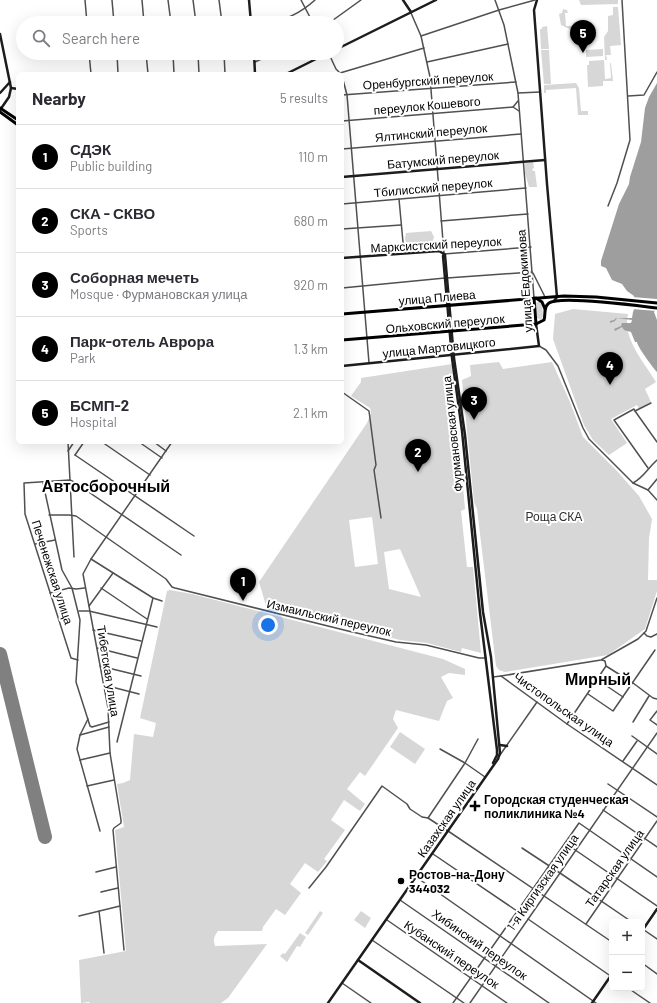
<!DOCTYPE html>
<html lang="en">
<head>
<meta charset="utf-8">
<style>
	body { margin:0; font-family:Barlow,sans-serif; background:#f2f2f3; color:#2b2b33 }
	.controls { position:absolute; right:12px; bottom:12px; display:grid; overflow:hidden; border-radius:6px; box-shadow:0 4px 16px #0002 }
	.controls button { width:36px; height:36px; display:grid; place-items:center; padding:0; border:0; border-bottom:1px solid #e1e1e2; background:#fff; color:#2b2b33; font:20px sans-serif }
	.you { position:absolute; left:268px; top:625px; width:14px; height:14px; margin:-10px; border:3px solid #fff; border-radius:50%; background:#1a73e8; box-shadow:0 0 0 6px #1a73e833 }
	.badge { display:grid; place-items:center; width:26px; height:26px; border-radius:50%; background:#000; color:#fff; font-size:13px; font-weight:700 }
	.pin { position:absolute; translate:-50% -33px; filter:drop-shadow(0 1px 2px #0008) }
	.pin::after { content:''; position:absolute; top:21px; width:14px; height:12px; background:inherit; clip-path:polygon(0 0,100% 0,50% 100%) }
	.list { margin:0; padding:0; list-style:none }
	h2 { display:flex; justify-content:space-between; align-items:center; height:52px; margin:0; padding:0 16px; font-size:17px }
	h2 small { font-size:13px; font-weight:400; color:#7c7c81 }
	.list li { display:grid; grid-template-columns:26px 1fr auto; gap:12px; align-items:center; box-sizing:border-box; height:64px; padding:0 16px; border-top:1px solid #e1e1e2 }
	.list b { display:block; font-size:15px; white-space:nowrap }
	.list p { margin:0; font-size:13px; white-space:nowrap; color:#7c7c81 }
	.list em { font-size:13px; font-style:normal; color:#7c7c81 }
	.icon { flex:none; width:22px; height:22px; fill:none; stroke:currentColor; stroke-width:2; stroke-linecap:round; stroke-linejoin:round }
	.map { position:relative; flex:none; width:657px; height:1003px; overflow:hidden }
	.search { position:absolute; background:#fff; box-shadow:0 4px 16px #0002; left:16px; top:16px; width:328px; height:44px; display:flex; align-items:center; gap:10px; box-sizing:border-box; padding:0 14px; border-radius:22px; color:#7c7c81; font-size:15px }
	.panel { position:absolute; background:#fff; box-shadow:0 4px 16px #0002; left:16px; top:72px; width:328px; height:372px; border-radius:6px }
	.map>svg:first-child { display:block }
	.green { fill:#d7d7d7; fill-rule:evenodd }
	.water { fill:#9e9e9e }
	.pier { fill:#fff }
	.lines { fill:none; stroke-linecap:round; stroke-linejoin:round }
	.runway { stroke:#808080; stroke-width:14 }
	.street { stroke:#505050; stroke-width:1.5 }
	.secondary { stroke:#1d1d1d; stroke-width:2.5 }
	.primary { stroke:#000; stroke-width:3 }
	.poi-dot { fill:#000; stroke:#fff; stroke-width:1.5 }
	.labels { text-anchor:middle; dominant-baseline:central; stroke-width:4; stroke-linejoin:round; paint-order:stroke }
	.street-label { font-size:12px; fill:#000; stroke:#fff }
	.park-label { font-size:12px; fill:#2e2e2e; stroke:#fff }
	.poi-label { font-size:12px; font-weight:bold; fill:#000; stroke:#fff; text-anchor:start }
	.district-label { font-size:16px; font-weight:bold; fill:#000; stroke:#fff }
</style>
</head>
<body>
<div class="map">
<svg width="657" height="1003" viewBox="0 0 657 1003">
	<rect width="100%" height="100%" fill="#fff"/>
	<g class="green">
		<path d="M579 0H618V4L581 5Z"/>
		<path d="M613 7H618L621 45 610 46 611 55H606L607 60H605L604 37 608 31V16L613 15Z"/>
		<path d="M563 9 567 10 568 13H565L566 26H578L579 31H574L561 25 559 14 562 13Z"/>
		<path d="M547 26 549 49H541L540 29H542V27Z"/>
		<path d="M603 49V56L586 57V50Z"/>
		<path d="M541 50H549L551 84H544Z"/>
		<path d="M604 60 605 79 611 78 610 63H611L613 81H603V86L588 87 587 65H589V61Z"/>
		<path d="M576 83 579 88 581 111H588V115H578L576 88 546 90V93H544V85Z"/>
		<path d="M533 162 534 168 532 169 533 171H535L537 187H529L525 173V164L526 163Z"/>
		<path d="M431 231 434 237 432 243 407 245 405 239 406 233Z"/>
		<path d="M537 302H541L542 304 543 316 541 320 537 318 535 305Z"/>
		<path d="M573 309 628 314C622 338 644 362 656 382L645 389 651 402 639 409 637 405 611 419 627 443 609 455 593 440 584 425 553 339 555 314Z"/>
		<path d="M499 362 503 369 552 362 570 402 583 437 617 471 639 496 652 519 649 538 648 580H657V591L645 629 608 655 505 672 499 670 496 666 477 509 474 502 462 380 471 376 470 365Z"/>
		<path d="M452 364 465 509 461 511 467 567H473L481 653 462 648 461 652 427 643 400 640 348 627 347 628 267 609 259 582 367 423 371 413 370 408 351 396 361 382V378ZM372 517 378 564 355 567 349 520ZM400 549 421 597 389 589 384 552Z"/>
		<path d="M170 590 192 594 443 659 465 669V675L449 673 441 677 453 698 447 701 439 721 396 710 393 719 398 728 365 776 360 772 347 789 365 804 360 811 344 800 331 820 345 830 324 859 327 861 318 872 305 863 290 884 301 893 285 915 276 909 263 927 262 931H218C214 936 213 940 215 946L267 944 228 998 221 1003H90L89 1002 81 1003 79 960 126 951 115 830 124 827 117 784 123 783 130 780 134 734 153 737 156 723 140 718 167 591Z"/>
		<path d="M400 732 425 749 415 764 390 747Z"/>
		<path d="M320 911 323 913 308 935 305 933Z"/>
		<path d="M361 911 371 918 365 928 354 920Z"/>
		<path d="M300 933 306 937 300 947 297 946 287 962 280 956 283 953 285 954Z"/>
	</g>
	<path class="water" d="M657 83V307L654 312 657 320V372C653 368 637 346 637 342H635L631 332 624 330 622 327 615 331 614 329 621 326 622 323H631L632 320 617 318 615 321 610 323V321L614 320 616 318H632L633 312 636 304 634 296 627 291 622 284 612 280 606 268 601 266V261L619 204 629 184 630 177 641 142 645 108 649 97Z"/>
	<path class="pier" d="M632 297 657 299V311L632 309 634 304Z"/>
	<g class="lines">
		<path class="runway" d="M0 654 45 837"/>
		<g class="street">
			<path d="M85 0 87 23"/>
			<path d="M112 0 114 23"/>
			<path d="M142 0 144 23"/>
			<path d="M168 0 171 23"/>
			<path d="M193 0 196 23"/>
			<path d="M219 0 222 23"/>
			<path d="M301 0 313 23"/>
			<path d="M495 0 504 25 518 93 534 298"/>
			<path d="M411 13 421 36 430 77 444 254 531 247"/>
			<path d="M268 23C286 20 302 12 315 0"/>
			<path d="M329 23 361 0"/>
			<path d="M421 36 499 10 535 0"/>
			<path d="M89 53 91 74"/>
			<path d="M117 53 118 74"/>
			<path d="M146 53 148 74"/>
			<path d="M173 53 174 74"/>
			<path d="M198 53 199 74"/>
			<path d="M224 53 225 74"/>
			<path d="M329 54 336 69 340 73"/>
			<path d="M255 62 274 53"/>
			<path d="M427 62 508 44"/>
			<path d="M340 73 424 48"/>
			<path d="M342 76 347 95 369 363"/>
			<path d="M518 93 540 92"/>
			<path d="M342 95 516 82"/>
			<path d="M628 96 644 95 657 72"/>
			<path d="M518 101 513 107 519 111"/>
			<path d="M342 121 513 107"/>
			<path d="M342 149 521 134"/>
			<path d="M399 199 404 253"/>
			<path d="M342 204 526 188"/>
			<path d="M608 206 617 183 630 140 622 0"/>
			<path d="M441 221 528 214"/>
			<path d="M342 229 401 225"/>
			<path d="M533 273 545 297"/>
			<path d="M447 278 532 272"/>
			<path d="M342 288 445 278"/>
			<path d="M539 346 546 350 558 366 583 428 589 439 633 483 648 490 657 500"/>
			<path d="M342 392 369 411 376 465 374 470 381 518"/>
			<path d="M635 411 657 442"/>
			<path d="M68 442 74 557"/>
			<path d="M102 442 150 475"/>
			<path d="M139 442 162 458"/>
			<path d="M154 442 166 451"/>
			<path d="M68 451 74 442"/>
			<path d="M75 455 194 536"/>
			<path d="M75 455 84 442"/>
			<path d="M648 468 614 420 634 409 635 411 651 403"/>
			<path d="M43 483 62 570 72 588 80 620 76 682 90 726 92 727 109 722"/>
			<path d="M633 483C644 477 647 469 657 460"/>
			<path d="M648 490 657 479"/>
			<path d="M49 515H69L76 516 166 579 172 587 175 588 348 631 396 642 426 645 479 658H486"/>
			<path d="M35 544 55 540"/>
			<path d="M91 559 153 598 162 601"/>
			<path d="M101 588 147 619"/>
			<path d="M50 593 69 588 76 589 85 588"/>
			<path d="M89 606 113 573"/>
			<path d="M79 611H89L157 627"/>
			<path d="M93 630 141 641"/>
			<path d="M644 633 647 636 651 637 657 634"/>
			<path d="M97 648 137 658"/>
			<path d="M78 660 71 658 25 514 24 483 70 480 74 482 181 555"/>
			<path d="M100 666 141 676"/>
			<path d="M606 666 633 683 653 698 657 699"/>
			<path d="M501 676 601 660 638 639 646 631 657 598"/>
			<path d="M493 677 501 676 567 724 657 785"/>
			<path d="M598 680 623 697"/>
			<path d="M104 685 139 694"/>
			<path d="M588 694 613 711 655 650"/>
			<path d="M657 711 650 720 657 725"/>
			<path d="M88 719 80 735 77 749 100 831"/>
			<path d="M633 722 649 696"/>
			<path d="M567 724 606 666 605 661 602 660"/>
			<path d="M80 735 109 727"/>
			<path d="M632 736 657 754"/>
			<path d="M117 742 153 598"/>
			<path d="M440 749 465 763 485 777"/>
			<path d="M500 755 537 702"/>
			<path d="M80 760 110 753"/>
			<path d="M623 761 637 741"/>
			<path d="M608 784 657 817"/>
			<path d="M87 786 114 780"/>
			<path d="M603 810 657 847"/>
			<path d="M428 818 465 763 478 739"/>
			<path d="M565 843 657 906"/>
			<path d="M522 848 560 873 632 922"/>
			<path d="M433 854 517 911"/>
			<path d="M96 872 116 867"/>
			<path d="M416 877 596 1003"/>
			<path d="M309 888 326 867 382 786 407 804 410 809 422 817 428 818 451 833 612 942"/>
			<path d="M101 892 118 888"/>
			<path d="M400 900 549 1003"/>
			<path d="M99 911 104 953"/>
			<path d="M79 916 120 906"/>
			<path d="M528 919 612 977"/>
			<path d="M387 920 507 1003"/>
			<path d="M586 924 657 821"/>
			<path d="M644 930 657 939"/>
			<path d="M372 940 464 1003"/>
			<path d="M124 950 113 830 114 828 121 823V820L110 753 108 708 83 574 91 559 172 442"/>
			<path d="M642 963 657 974"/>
			<path d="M342 983 371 1003"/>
			<path d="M628 988 650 1003"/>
			<path d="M453 1003 579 823 657 877"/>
			<path d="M470 1003 657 733"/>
		</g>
		<g class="secondary">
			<path d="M249 0 251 23"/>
			<path d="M403 0 411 12"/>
			<path d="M537 0 534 10 547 184 557 297 554 301"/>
			<path d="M0 34 11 88 9 97 0 110"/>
			<path d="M337 49 436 0"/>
			<path d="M254 53 255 74"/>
			<path d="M286 74 328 53"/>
			<path d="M11 88 18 89"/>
			<path d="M0 93 10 82"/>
			<path d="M342 177 545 160"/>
			<path d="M444 254 443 256 452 358 462 431 480 613 497 750V755L493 763"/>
			<path d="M342 258 439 251 444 254"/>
			<path d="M342 366 539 346 536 324"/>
			<path d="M500 745 507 746"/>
			<path d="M642 931 657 909"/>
			<path d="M358 960 420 1003"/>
			<path d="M328 1003 498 759 500 753 491 657 483 612 465 435 454 358 445 255 444 254"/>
			<path d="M592 1003 612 974"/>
		</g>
		<g class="primary">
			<path d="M0 108 18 120"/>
			<path d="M0 112 18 125"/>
			<path d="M534 298 536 324"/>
			<path d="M536 298 542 302 545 309"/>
			<path d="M342 314 564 296 596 297 657 303"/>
			<path d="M342 340 536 324 544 320C546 314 543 307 549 303 560 295 640 306 657 308"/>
		</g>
	</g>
	<g class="poi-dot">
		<path d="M473 800h4v4h4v4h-4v4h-4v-4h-4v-4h4z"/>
		<circle cx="401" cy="881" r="4"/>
	</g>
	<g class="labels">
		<g class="street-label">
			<text transform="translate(428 80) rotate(-4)">Оренбургский переулок</text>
			<text transform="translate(427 105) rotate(-5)">переулок Кошевого</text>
			<text transform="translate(431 132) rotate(-5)">Ялтинский переулок</text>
			<text transform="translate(443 159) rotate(-5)">Батумский переулок</text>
			<text transform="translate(433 187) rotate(-5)">Тбилисский переулок</text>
			<text transform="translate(436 244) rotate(-3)">Марксистский переулок</text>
			<text transform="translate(524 281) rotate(-94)">улица Евдокимова</text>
			<text transform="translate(437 297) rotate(-5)">улица Плиева</text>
			<text transform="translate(445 323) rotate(-5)">Ольховский переулок</text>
			<text transform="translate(439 347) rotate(-6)">улица Мартовицкого</text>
			<text transform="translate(452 434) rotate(-96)">Фурмановская улица</text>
			<text transform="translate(53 572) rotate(72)">Печенежская улица</text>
			<text transform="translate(329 617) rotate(13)">Измаильский переулок</text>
			<text transform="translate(109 671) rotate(81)">Тибетская улица</text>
			<text transform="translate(564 709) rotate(35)">Чистопольская улица</text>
			<text transform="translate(446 818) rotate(-55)">Казахская улица</text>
			<text transform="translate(614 868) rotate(-55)">Татарская улица</text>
			<text transform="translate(542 882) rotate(-55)">1-я Киргизская улица</text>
			<text transform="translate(480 944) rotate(35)">Хибинский переулок</text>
			<text transform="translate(452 954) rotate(34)">Кубанский переулок</text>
		</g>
		<g class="park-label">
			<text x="554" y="516">Роща СКА</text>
		</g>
		<g class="poi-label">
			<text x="484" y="799">Городская студенческая<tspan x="484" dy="14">поликлиника №4</tspan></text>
			<text x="409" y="874">Ростов-на-Дону<tspan x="409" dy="14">344032</tspan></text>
		</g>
		<g class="district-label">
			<text x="106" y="485">Автосборочный</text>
			<text x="598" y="678">Мирный</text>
		</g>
	</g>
</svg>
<div class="controls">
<button>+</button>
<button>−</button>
</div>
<div class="you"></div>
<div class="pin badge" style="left:243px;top:601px">1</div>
<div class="pin badge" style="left:418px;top:472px">2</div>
<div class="pin badge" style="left:474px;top:420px">3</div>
<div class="pin badge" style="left:610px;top:385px">4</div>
<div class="pin badge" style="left:583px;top:53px">5</div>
<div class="search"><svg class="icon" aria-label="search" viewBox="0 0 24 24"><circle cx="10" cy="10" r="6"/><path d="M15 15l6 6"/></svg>Search here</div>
<section class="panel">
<h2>Nearby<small>5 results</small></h2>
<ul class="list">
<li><span class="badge">1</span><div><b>СДЭК</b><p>Public building</p></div><em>110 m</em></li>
<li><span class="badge">2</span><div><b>СКА - СКВО</b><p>Sports</p></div><em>680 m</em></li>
<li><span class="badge">3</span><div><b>Соборная мечеть</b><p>Mosque · Фурмановская улица</p></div><em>920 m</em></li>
<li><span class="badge">4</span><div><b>Парк-отель Аврора</b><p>Park</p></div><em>1.3 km</em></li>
<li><span class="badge">5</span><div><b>БСМП-2</b><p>Hospital</p></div><em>2.1 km</em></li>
</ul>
</section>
</div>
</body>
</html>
